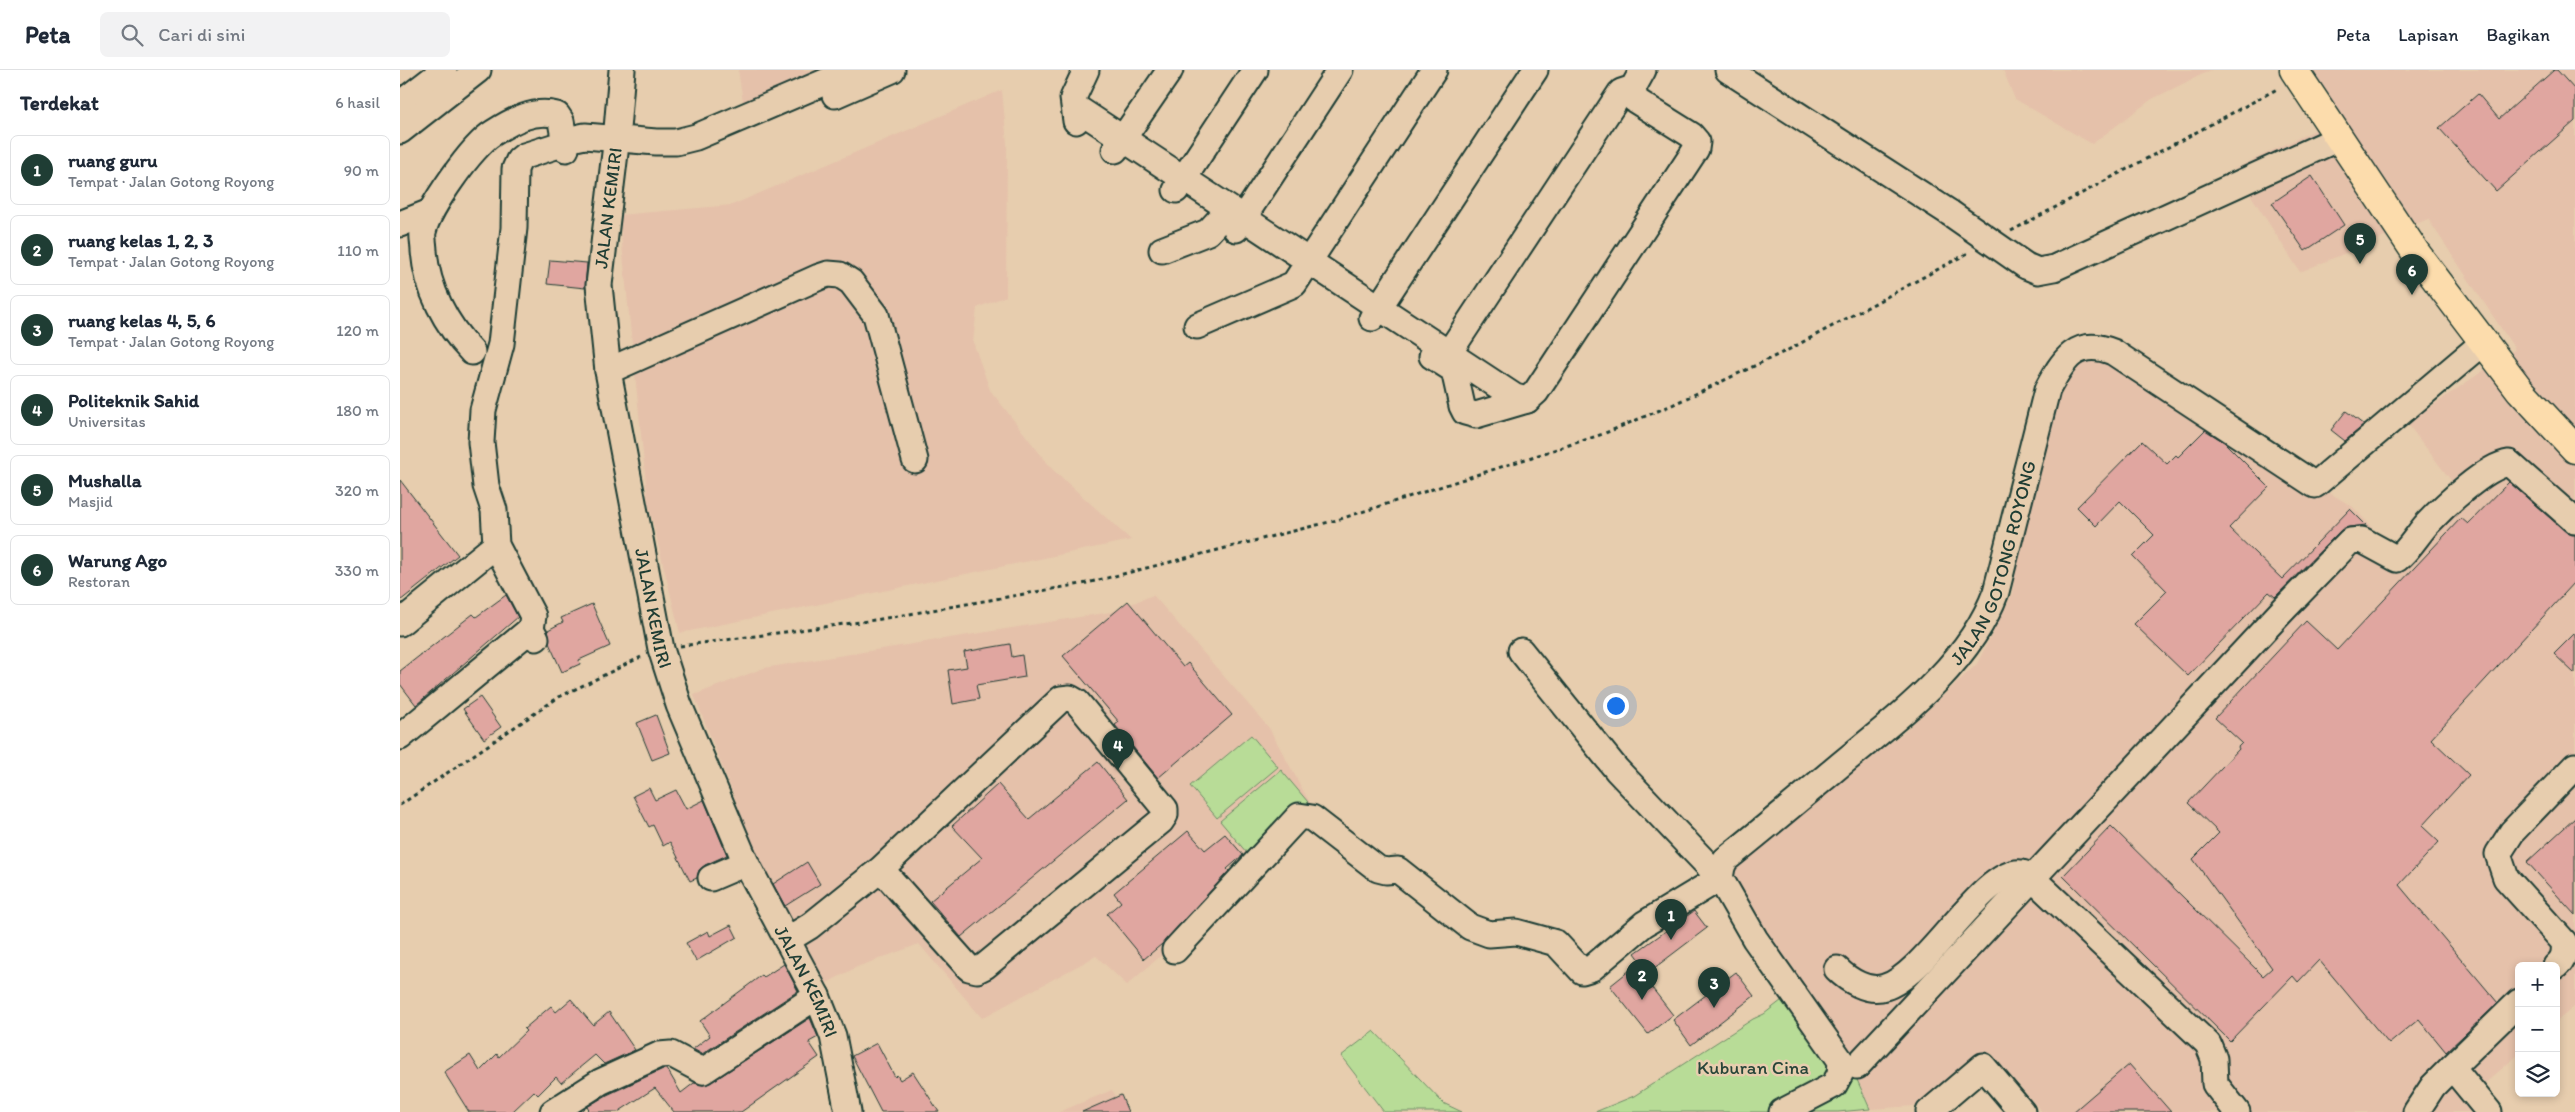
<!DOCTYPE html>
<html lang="id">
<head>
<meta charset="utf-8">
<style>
	body { margin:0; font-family:Itim,sans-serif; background:#f2f2f3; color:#1f2937 }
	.controls { position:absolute; right:15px; bottom:15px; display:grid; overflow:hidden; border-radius:8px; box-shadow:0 2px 8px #0003 }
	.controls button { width:45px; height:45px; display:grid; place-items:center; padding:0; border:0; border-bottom:1px solid #e0e1e3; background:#fff; color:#1f2937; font:25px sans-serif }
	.you { position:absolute; left:1215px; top:635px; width:18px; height:18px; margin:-12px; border:4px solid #fff; border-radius:50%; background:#1a73e8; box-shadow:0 0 0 8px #1a73e833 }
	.badge { display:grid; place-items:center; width:32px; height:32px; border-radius:50%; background:#1f3d34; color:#fff; font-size:16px; font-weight:700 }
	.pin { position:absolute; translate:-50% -41px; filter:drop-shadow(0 1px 2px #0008) }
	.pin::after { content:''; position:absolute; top:26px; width:18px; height:15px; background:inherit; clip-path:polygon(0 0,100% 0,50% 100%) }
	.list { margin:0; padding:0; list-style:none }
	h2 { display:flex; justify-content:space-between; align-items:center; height:65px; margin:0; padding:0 20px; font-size:21px }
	h2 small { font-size:16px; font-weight:400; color:#747a83 }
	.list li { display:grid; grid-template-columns:32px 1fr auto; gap:15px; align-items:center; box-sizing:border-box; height:70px; margin:0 10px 10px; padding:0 10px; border:1px solid #e0e1e3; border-radius:8px }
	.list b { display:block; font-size:19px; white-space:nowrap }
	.list p { margin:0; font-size:16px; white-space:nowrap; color:#747a83 }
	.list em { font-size:16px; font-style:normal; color:#747a83 }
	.icon { flex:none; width:28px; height:28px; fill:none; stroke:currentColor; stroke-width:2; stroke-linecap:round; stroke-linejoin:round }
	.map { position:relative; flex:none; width:2175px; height:1042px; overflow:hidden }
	header { display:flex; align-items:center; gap:30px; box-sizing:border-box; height:70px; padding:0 25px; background:#fff; border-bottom:1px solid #e0e1e3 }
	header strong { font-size:24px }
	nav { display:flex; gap:28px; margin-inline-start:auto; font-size:18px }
	.search { width:350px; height:45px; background:#f2f2f3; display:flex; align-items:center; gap:12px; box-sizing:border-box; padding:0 18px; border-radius:8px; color:#747a83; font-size:19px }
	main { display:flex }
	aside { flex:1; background:#fff }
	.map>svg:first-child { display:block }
	.built { fill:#e5c1aa }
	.green { fill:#b8dc97; stroke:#6c8c66 }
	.building { fill:#e0a6a0; stroke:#1f3d34 }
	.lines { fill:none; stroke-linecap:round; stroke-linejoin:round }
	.minor-casing { stroke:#1f3d34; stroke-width:29 }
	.highway-casing { stroke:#1f3d34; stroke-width:31 }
	.path { stroke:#1f3d34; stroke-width:3; stroke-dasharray:4 4; stroke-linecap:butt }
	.minor { stroke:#e7cdae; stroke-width:25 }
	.highway { stroke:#fcdcac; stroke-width:28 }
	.minor-bridge-casing { stroke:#1f3d34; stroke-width:29; stroke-linecap:butt }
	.minor-bridge { stroke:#e7cdae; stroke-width:25 }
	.labels { text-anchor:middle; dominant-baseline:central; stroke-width:5; stroke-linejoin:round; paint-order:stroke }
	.street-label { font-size:19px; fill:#1f3d34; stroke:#e7cdae }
	.park-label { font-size:19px; fill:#274539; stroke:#e7cdae }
</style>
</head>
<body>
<header>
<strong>Peta</strong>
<div class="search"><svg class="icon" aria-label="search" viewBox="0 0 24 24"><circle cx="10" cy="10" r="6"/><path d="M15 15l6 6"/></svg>Cari di sini</div>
<nav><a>Peta</a><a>Lapisan</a><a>Bagikan</a></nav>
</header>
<main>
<aside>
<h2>Terdekat<small>6 hasil</small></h2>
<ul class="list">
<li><span class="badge">1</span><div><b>ruang guru</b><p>Tempat · Jalan Gotong Royong</p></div><em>90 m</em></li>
<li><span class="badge">2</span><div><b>ruang kelas 1, 2, 3</b><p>Tempat · Jalan Gotong Royong</p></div><em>110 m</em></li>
<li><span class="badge">3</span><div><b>ruang kelas 4, 5, 6</b><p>Tempat · Jalan Gotong Royong</p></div><em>120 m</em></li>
<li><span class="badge">4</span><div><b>Politeknik Sahid</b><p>Universitas</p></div><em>180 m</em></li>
<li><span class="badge">5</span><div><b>Mushalla</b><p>Masjid</p></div><em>320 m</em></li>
<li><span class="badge">6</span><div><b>Warung Ago</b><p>Restoran</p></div><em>330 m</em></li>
</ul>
</aside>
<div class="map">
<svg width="2175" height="1042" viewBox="0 0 2175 1042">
	<rect width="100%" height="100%" fill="#e7cdae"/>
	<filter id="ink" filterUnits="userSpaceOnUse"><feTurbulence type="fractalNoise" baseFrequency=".02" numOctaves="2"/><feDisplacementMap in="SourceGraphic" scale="10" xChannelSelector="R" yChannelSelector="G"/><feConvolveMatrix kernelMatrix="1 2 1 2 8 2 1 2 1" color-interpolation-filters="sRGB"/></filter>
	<g filter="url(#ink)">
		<g class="built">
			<path d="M338 0H449L345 44Z"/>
			<path d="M1603 0H1811L1752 29 1692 74 1615 29Z"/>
			<path d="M1879 0H2175V936L2156 952V896H2119V984L2069 1027 2082 1042H1642L1591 983 1515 1036 1470 1039 1446 985 1326 804 1503 663 1577 594 1612 524 1639 334 1676 271 1953 437 1969 454 1998 498 2038 458 2070 435 2007 353 2115 279 2028 149 1900 202 1834 99 1919 58Z"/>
			<path d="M602 20 607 74 606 226 577 238 573 272 590 320 652 399 731 470 280 563 248 433 219 145 332 135Z"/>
			<path d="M753 525 869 658 915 742 814 840 727 915 696 886 582 948 519 874 457 897 423 915 365 805 294 625 364 598 711 542Z"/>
			<path d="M712 1020 726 1042H659Z"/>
		</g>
		<g class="green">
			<path d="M851 665 878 697 817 748 790 716Z"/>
			<path d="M881 700 908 732 847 783 820 751Z"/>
			<path d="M1395 920 1446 985 1470 1039 1438 1042H1195L1234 1026 1353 949 1364 944Z"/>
			<path d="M974 961 1043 1033 1062 1042H984L941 986Z"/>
		</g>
		<g class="building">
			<path d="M2154 0H2157L2175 20V51L2096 121 2039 58 2078 24 2099 49Z"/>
			<path d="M1912 106 1944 155 1905 181 1872 133Z"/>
			<path d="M150 190 187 193 185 218 147 214Z"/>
			<path d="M1946 341 1964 355 1945 371 1931 360Z"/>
			<path d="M1805 360 1824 372 1869 417 1829 458 1882 509 1950 439 1966 455 1949 457 1940 461 1875 527 1869 522 1788 606 1734 554 1767 521 1733 486 1754 465 1720 431 1696 456 1677 437 1742 371 1767 394 1776 385 1778 387Z"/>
			<path d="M0 410 58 485 0 531Z"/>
			<path d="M2109 412 2166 462 2175 465V512L2031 669 2069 705 2022 756 2039 772 1999 815 2098 933 2046 982 2019 949 1989 974 1919 890 1898 912 1893 906 1830 971 1663 806 1711 756 1863 906 1872 898 1793 789 1819 763 1788 733 1839 679 1838 677 1842 673 1815 648 1906 551 1937 580 2061 448 2068 454Z"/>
			<path d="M106 525 118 547 16 635 0 614V601L73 544 76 547Z"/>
			<path d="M728 531 783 597 788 593 832 645 758 708 715 655 719 652 663 586Z"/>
			<path d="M192 534 210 576 179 590 180 594 162 602 149 573 148 560 163 552 161 548Z"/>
			<path d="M2175 563V604L2154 584Z"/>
			<path d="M610 574 612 587 622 585 625 607 576 615 579 629 553 634 548 600 567 597 564 582Z"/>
			<path d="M80 627 101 657 84 669 63 639Z"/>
			<path d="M256 645 270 683 252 690 237 653Z"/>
			<path d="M698 692 728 729 561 867 530 831 582 788 552 756 598 714 629 749Z"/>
			<path d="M249 718 255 730 276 720 286 739 304 730 327 785 305 795 299 800 297 808 290 811 270 772 263 776 253 755 249 757 233 726Z"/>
			<path d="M2175 748V845L2127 792Z"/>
			<path d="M788 761 805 780 825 764 843 785 827 799 829 801 762 874 744 889 707 844 721 832 714 823Z"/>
			<path d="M407 792 420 814 385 836 373 814Z"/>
			<path d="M1294 841 1307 858 1249 902 1235 883Z"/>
			<path d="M331 855 337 867 296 891 286 873 308 861 310 866Z"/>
			<path d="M384 894 398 921 302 984 293 979 310 966 300 951 362 905 364 907Z"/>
			<path d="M1235 896 1273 945 1248 964 1210 916Z"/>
			<path d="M1336 902 1354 926 1291 975 1273 950Z"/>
			<path d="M171 929 193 955 209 942 235 980 204 994 195 985 161 1013 156 1007 138 1025 134 1021 112 1042H69L44 1002 70 985 80 1001 97 984 99 987 126 961 124 959 151 936 156 942Z"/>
			<path d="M410 948 418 967 409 972 419 987 341 1042H274L255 1018 218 1042H190L187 1037 207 1025 263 999H267L281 1023 294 1013 303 1015 310 1013Z"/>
			<path d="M477 973 495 1007 497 1005 500 1010 513 1002 539 1042H481L452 986Z"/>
			<path d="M1729 994 1771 1042H1673Z"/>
			<path d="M721 1025 728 1042H682Z"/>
		</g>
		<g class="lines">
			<defs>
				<g id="minor">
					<path id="s1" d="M222 0 215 83 199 215 208 301 261 579 279 635 346 793 417 926 433 966 448 1042"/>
					<path d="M1328 0 1550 143"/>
					<path d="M435 25 492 0"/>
					<path d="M0 34 44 0"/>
					<path d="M675 37 1115 327 1127 330 1136 322 1296 79 1297 72 1291 65 1235 30 1233 18"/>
					<path d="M676 51 673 28 686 0"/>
					<path d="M0 61 78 0"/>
					<path d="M715 80 770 0"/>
					<path d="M776 120 855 0"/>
					<path d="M0 154 30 142"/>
					<path d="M836 159 940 0"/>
					<path d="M762 180 808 162 820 149"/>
					<path d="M1626 196 1638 201 1654 198 1939 68"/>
					<path d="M972 248 1135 0"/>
					<path d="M797 256 894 214 1034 0"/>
					<path d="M72 282C46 255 27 219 24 181 24 175 22 167 23 162 28 138 73 75 93 63 113 50 134 39 157 45L161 51 166 79"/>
					<path d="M1032 286 1054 300 1062 336 1065 342 1076 345 1127 330"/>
					<path d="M1043 292 1221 22 1233 18 1243 0"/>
					<path d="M208 301 419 207 428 204 440 205 451 212 476 245 515 390"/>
					<path d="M0 553 96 475"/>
					<path d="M136 568 131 559 133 546 96 475 94 440 86 416 81 372 83 340 101 274 114 158 115 99 119 90 124 86 159 75 166 70 185 66 256 72H276L296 67 453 0"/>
					<path d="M0 667 131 559"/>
					<path d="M311 808 346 793"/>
					<path d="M387 870 410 856 481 799 661 629 670 628 677 632 765 739V745L761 751 585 896 577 900 569 898 481 799"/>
					<path d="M775 880 899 746 912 748 978 799 986 801 998 800 1070 857 1089 864 1116 862 1156 873 1182 901 1192 898 1244 854 1320 808 1217 700 1121 581"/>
					<path d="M2156 896C2164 889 2165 883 2164 872L2106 808 2098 784 2112 762 2175 696"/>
					<path d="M1437 899C1448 910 1468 923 1485 917 1527 905 1584 797 1622 803 1625 803 1629 806 1632 808L1808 974 1814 989 1815 1014 1837 1042"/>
					<path d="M1457 996 1882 541 1950 471 1962 470 1997 489C2009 480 2017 465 2027 454 2043 437 2086 396 2109 393L2175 451"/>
					<path d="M153 1042 200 1012 259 985 271 984 303 1001 417 926"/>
					<path id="s2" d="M1382 1042 1434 1015 1440 1004 1441 991 1355 869 1320 808 1322 797 1325 790C1364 759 1402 727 1440 695 1498 647 1569 595 1596 522L1647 320C1663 290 1676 267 1713 282L1915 415 2084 272"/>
					<path d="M1529 1042 1583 996 1622 1042"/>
					<path d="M2016 1042 2033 1016 2052 997"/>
					<path d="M2089 1042 2052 997 2119 932"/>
				</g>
				<path id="highway" d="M1894 0 2016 183 2120 320 2175 379"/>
			</defs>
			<use href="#minor" class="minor-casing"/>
			<use href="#highway" class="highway-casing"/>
			<g class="path">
				<path d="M1611 161 1879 18"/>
				<path d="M280 576 475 550 687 513 937 450 1203 364 1272 335 1388 280 1570 182"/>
				<path d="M0 735 159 627 241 587"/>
			</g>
			<use href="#minor" class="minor"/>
			<use href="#highway" class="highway"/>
			<defs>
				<path id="minor-bridge" d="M1550 143 1626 196"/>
			</defs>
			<use href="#minor-bridge" class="minor-bridge-casing"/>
			<use href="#minor-bridge" class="minor-bridge"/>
		</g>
	</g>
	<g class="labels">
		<g class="street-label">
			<text transform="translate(208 138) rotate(-83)">JALAN KEMIRI</text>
			<text stroke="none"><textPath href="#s2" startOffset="734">JALAN GOTONG ROYONG</textPath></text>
			<text stroke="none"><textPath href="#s1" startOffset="544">JALAN KEMIRI</textPath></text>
			<text stroke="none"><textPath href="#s1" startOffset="949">JALAN KEMIRI</textPath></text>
		</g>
		<g class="park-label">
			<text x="1353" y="997">Kuburan Cina</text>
		</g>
	</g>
</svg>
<div class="controls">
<button>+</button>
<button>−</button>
<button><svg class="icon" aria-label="layers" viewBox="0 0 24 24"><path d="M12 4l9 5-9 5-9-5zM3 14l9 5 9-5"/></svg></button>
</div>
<div class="you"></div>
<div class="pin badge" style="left:1271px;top:870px">1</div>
<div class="pin badge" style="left:1242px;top:930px">2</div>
<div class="pin badge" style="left:1314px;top:938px">3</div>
<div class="pin badge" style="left:718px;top:700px">4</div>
<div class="pin badge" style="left:1960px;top:194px">5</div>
<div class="pin badge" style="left:2012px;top:225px">6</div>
</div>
</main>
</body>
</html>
